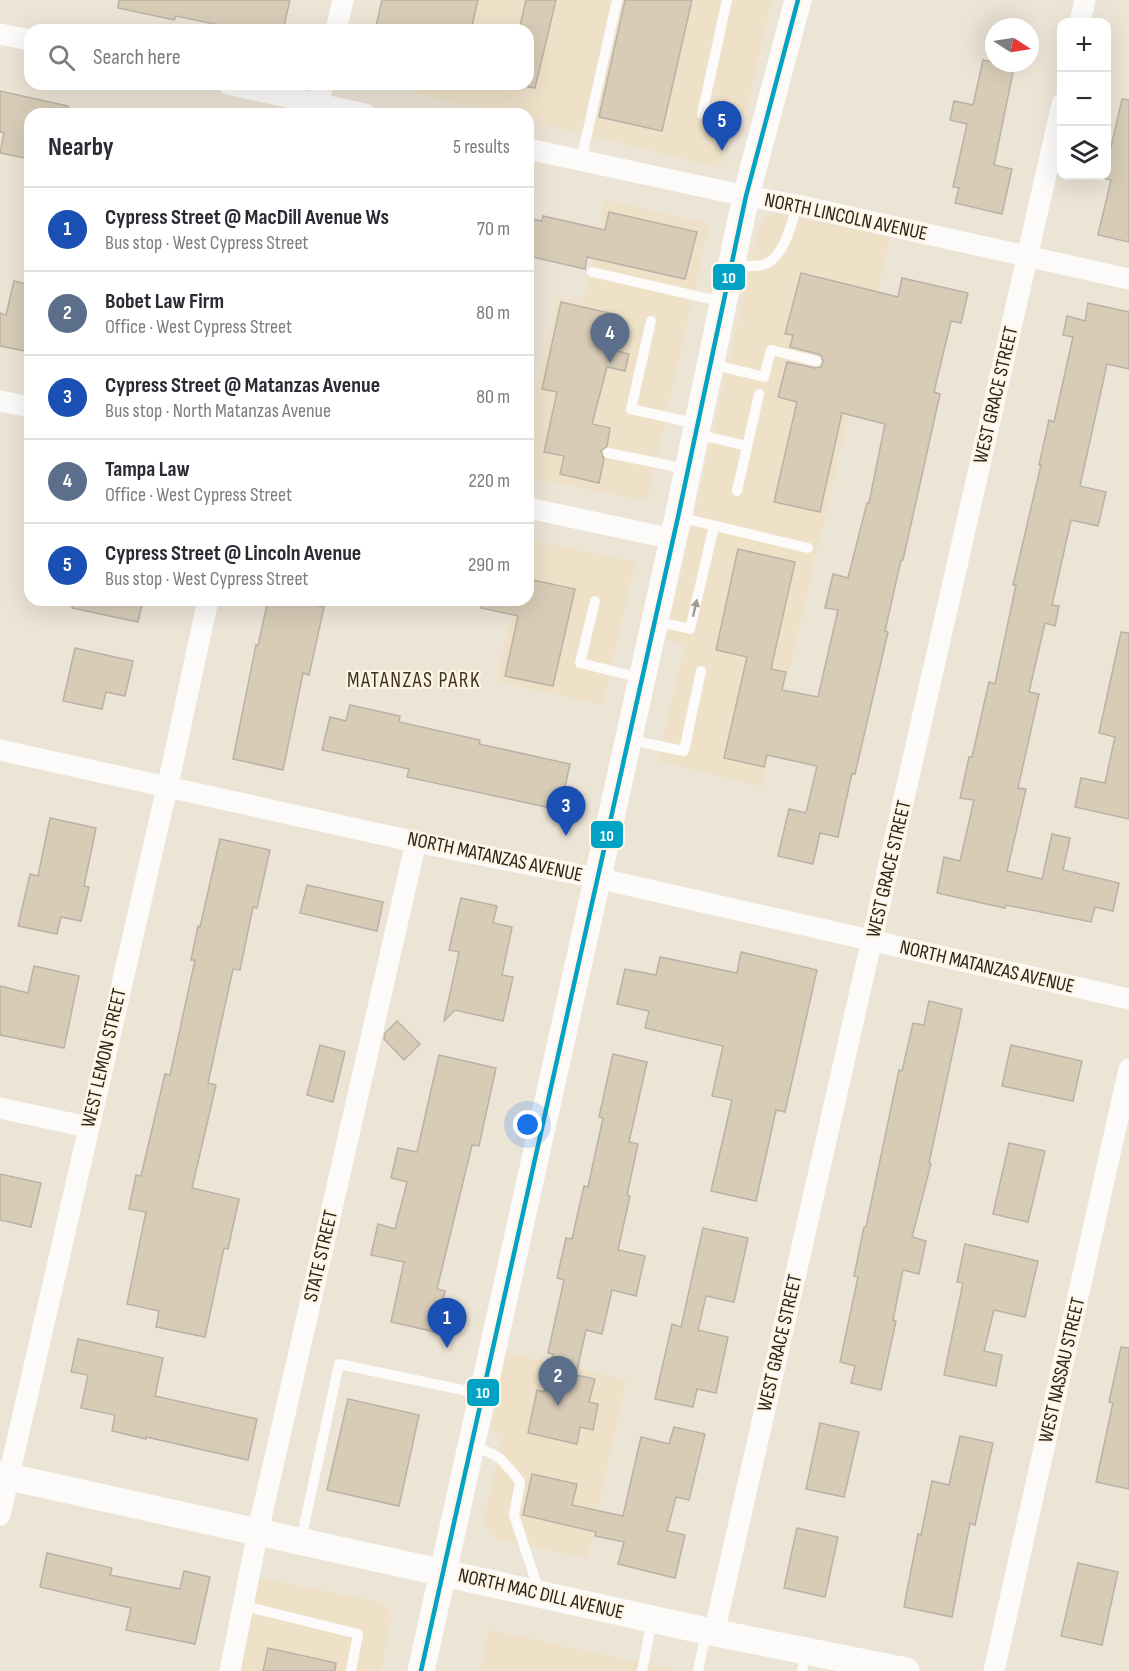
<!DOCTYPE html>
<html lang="en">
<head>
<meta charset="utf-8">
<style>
	body { margin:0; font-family:"Sofia Sans Condensed",sans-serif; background:#f7f7f7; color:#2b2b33 }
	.controls { position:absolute; right:18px; top:18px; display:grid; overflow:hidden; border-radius:12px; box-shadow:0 6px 24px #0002 }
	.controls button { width:54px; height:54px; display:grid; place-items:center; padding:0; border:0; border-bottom:2px solid #e1e1e2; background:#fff; color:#2b2b33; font:30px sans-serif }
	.compass { position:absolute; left:985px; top:18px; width:54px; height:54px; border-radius:50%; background:#fff; box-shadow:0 6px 24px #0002; rotate:102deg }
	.you { position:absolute; left:528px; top:1125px; width:21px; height:21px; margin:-15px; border:4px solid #fff; border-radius:50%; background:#1a73e8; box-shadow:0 0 0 9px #1a73e833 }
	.badge { display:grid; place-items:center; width:39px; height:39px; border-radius:50%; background:#6e675b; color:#fff; font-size:20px; font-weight:700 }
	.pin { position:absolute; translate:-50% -50px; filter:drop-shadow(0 2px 3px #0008) }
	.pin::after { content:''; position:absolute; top:32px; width:21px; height:18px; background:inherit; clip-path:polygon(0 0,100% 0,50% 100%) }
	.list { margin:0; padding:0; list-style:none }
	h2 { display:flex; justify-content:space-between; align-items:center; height:78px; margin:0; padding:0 24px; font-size:26px }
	h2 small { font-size:20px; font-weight:400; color:#7c7c81 }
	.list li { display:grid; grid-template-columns:39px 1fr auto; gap:18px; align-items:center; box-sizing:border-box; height:84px; padding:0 24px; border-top:2px solid #e1e1e2 }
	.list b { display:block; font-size:22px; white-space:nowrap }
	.list p { margin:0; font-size:20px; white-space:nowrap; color:#7c7c81 }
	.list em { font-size:20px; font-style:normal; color:#7c7c81 }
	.icon { flex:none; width:33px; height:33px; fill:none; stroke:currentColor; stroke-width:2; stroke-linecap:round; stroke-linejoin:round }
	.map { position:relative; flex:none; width:1129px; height:1671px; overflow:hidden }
	.search { position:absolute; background:#fff; box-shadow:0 6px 24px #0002; left:24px; top:24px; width:510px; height:66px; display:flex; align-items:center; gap:15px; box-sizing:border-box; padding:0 21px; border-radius:18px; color:#7c7c81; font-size:22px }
	.panel { position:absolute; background:#fff; box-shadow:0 6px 24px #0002; left:24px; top:108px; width:510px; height:498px; border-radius:18px }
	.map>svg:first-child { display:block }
	.built { fill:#efe1c8 }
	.building { fill:#d8ccb7; stroke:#b8b2a7; stroke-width:1.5 }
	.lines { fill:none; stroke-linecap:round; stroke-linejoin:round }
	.service { stroke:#fcfbf9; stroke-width:10 }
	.minor { stroke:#fcfbf9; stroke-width:21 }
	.tertiary { stroke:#fcfbf9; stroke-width:27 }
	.bus-1-casing { stroke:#fef5e4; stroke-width:9 }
	.bus-1 { stroke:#02a2c5; stroke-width:4.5 }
	.oneway { fill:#9e9a95 }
	.labels { text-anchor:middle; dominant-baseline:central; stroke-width:4.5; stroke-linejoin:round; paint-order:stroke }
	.street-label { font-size:20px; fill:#2a241a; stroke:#fef5e4 }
	.neighbourhood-label { font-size:21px; letter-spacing:1.5px; fill:#3f331d; stroke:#fef5e4 }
	.line-badge { stroke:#fef5e4; stroke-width:2 }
	.badge-label { font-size:16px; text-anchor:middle; font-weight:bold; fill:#fff }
</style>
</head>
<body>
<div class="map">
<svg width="1129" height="1671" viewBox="0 0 1129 1671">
	<rect width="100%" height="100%" fill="#ece4d5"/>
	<g class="built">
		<path d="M439 0H771L747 109 728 132 720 168 528 120V114H504L418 94 420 84H528V30H432Z"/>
		<path d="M605 200 709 224 647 501 528 477V428L557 297 583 303Z"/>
		<path d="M773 214H781L890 237 762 787 658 761 685 645 666 639 759 228 766 218Z"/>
		<path d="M528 539 635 562 603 705 497 681 514 600H528Z"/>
		<path d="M505 1352 626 1380 587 1558 496 1539 485 1527 484 1520 503 1435 491 1432Z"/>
		<path d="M254 1577 380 1602 391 1612V1619L381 1671H234Z"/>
		<path d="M489 1630 679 1671H481Z"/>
	</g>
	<g class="building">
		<path d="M119 0H290L283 30H243L176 16 174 20 118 8Z"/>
		<path d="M382 0H478L471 30H375Z"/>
		<path d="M526 0H556L535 88 528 87V30H519Z"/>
		<path d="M625 0H692L662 131 599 117Z"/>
		<path d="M983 60 1014 67 994 165 1012 169 1002 214 955 203 959 188 953 187 967 124 950 120 954 101 973 105Z"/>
		<path d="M0 91 68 106V114H30V159L0 153 4 133 0 132Z"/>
		<path d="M1122 99 1129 100V242L1098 235 1111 180 1103 178 1104 176H1107V164Z"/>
		<path d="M609 212 697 232 685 279 587 257 585 269 528 256V218L542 221 543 216 605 230Z"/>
		<path d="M801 273 898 297 902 278 968 293 961 323 951 321 934 392 940 394 903 560H901L885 631 888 632 855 774 852 773 838 837 820 833 813 864 778 856 789 809 806 813 817 766 767 755 764 767 724 758 747 657 716 650 738 549 795 562 771 669 786 672 782 690 818 697 838 610 825 608 833 574 848 578 867 503H869L885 424 842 413 820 512 774 502 797 402 778 397 787 362 815 368 821 367 823 362 822 356 818 354 790 347 793 335 785 334Z"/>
		<path d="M14 281 30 285V352L0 346V313L6 315Z"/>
		<path d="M561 302 618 315 609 349 629 354 625 371 607 367 592 424 610 428 607 446 601 451 604 459 599 483 560 474 564 456 544 452 557 392 542 389Z"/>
		<path d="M1088 303 1129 312V369L1107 364 1080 486 1106 492 1098 526 1071 520 1052 605 1059 606 1055 626 1045 623 1029 692 1039 694 1018 788 1026 789 1007 871 1042 879 1052 834 1070 838 1063 870 1119 883 1113 911 1095 907 1091 922 1006 905 1005 908 937 893 944 857 960 861 974 800 960 798 969 757H972L989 682 995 684 1016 585H1013L1041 465H1039L1049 420 1054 422 1073 337 1063 335 1067 316 1085 321Z"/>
		<path d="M528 579 575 589 553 686 505 676 518 616 481 608 482 600H528Z"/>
		<path d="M73 600H143L138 622 72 608Z"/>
		<path d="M268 600H292L324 607 309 675 303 673 283 770 233 759 256 645 258 646Z"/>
		<path d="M1121 632 1129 633V819L1075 807 1081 778 1105 783 1115 737 1099 733Z"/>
		<path d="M75 648 133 661 125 696 106 692 102 709 63 701Z"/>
		<path d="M350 705 400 716 399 722 480 740 479 744 570 764 560 810 407 777 409 769 322 750 330 717 346 721Z"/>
		<path d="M50 818 96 828 84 886 89 887 81 921 61 917 57 934 18 926 30 874 38 876Z"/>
		<path d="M220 839 270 850 257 908 253 907 240 970 233 969 208 1083 216 1085 192 1188 239 1199 228 1249 224 1248 205 1337 156 1327 159 1311 127 1304 146 1212 129 1209 136 1175 141 1176 165 1074 170 1075 195 960H191L198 926 200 927Z"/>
		<path d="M307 885 383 902 377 931 300 913Z"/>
		<path d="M461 898 497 906 493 923 512 927 502 975 513 977 503 1021 455 1010 444 1021 459 952 449 950Z"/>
		<path d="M741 952 817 970 785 1112 776 1110 756 1201 711 1191 732 1100 712 1096 723 1046 645 1028 649 1011 617 1004 625 969 656 975 660 957 737 973Z"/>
		<path d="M34 966 79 976 64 1048 0 1035V986L28 993Z"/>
		<path d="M929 1001 962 1009 929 1163 931 1164 912 1237 926 1241 919 1274 903 1270 893 1320 896 1321 881 1390 851 1383 855 1366 840 1362 858 1277 854 1276 864 1227H866L899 1070 902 1071 913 1023 924 1025Z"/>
		<path d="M397 1021 420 1044 404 1060 384 1039 385 1033Z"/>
		<path d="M320 1045 345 1052 333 1102 307 1095Z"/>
		<path d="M1011 1045 1082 1061 1073 1101 1002 1086Z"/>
		<path d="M613 1054 647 1062 629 1142 638 1144 627 1195 630 1196 618 1250 645 1256 636 1296 612 1290 602 1334 586 1330 576 1375 595 1379 589 1402 598 1404 593 1430 580 1427 577 1444 528 1433 537 1390 544 1392 553 1354 548 1353 564 1280 557 1278 566 1238 572 1239 584 1186 588 1187 603 1118 599 1117Z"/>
		<path d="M439 1055 496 1068 479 1146 472 1145 437 1289 445 1291 436 1332 391 1322 404 1262 371 1255 378 1224 395 1229 407 1182 391 1178 398 1148 417 1152Z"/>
		<path d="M1009 1143 1045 1151 1028 1222 993 1214Z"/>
		<path d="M0 1174 41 1183 31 1227 0 1220Z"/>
		<path d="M703 1228 748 1238 734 1302 706 1296 698 1330 728 1337 716 1393 697 1389 693 1407 655 1399 672 1324 681 1327Z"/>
		<path d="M965 1244 1038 1261 1025 1317 994 1310 984 1351 1002 1355 996 1386 944 1375 963 1283 957 1282Z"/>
		<path d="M78 1339 163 1358 155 1396 257 1419 248 1460 146 1437V1439L112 1431 115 1415 81 1408 88 1375 71 1372Z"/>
		<path d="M1121 1347 1129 1348V1489L1096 1482 1113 1403 1109 1402Z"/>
		<path d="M348 1399 419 1415 399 1506 327 1490Z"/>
		<path d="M820 1423 859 1432 844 1497 806 1489Z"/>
		<path d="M674 1427 705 1434 689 1500 676 1497 667 1531 685 1535 675 1578 618 1564 624 1542 595 1536 596 1532 523 1515 532 1474 577 1484 572 1505 623 1516 641 1437 669 1444Z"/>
		<path d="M960 1436 993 1443 975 1525 970 1523 952 1617 904 1607 918 1534 921 1535 932 1481 949 1485Z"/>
		<path d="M797 1528 838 1537 825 1597 784 1588Z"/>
		<path d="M47 1553 112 1568 110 1575 180 1589 184 1571 210 1577 195 1644 126 1630 131 1608 40 1587Z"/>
		<path d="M1078 1563 1118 1572 1102 1645 1061 1636Z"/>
		<path d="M268 1648 336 1663 335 1671H263Z"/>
	</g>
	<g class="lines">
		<g class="service">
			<path d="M702 114 727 0"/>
			<path d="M581 161 617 0"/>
			<path d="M733 266C742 266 753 267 762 265 783 261 792 223 797 205"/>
			<path d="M592 272 723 302"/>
			<path d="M651 321 631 409 698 424"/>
			<path d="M711 364 764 377 771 350 816 361"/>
			<path d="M696 434 747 446"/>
			<path d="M608 453 687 469"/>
			<path d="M737 491 759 394"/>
			<path d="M678 517 808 548"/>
			<path d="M595 601 580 663 641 678"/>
			<path d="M655 621 690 629 714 526"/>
			<path d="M630 740 684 751 701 671"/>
			<path d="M472 1447C500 1454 502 1459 520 1482L514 1515 539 1591"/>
			<path d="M301 1540 339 1364 482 1394"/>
			<path d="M244 1606 358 1634 351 1671"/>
			<path d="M642 1671 652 1620"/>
			<path d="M698 1671 706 1632"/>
			<path d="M802 1671 806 1651"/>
		</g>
		<g class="minor">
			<path d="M1080 22 1085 0"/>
			<path d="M336 30 343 0"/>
			<path d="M0 34 30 40"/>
			<path d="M228 84 365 114"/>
			<path d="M316 114 323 84"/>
			<path d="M528 149 746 196 797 205 1129 279"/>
			<path d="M0 401 30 407"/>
			<path d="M528 508 673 539"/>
			<path d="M0 750 416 842 597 878 1129 999"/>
			<path d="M0 1108 88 1127"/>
			<path d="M0 1515 172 766 208 600"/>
			<path d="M714 1633 1062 104"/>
			<path d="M230 1671 258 1531 416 842"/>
			<path d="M994 1671 1129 1069"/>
		</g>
		<g class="tertiary">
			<path d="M0 1475 706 1631 906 1671"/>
			<path d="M421 1671 678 517 746 196 798 0"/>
		</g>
		<defs>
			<path id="bus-1" d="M421 1671 678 517 746 196 798 0"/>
		</defs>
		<use href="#bus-1" class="bus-1-casing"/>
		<use href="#bus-1" class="bus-1"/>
	</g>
	<defs><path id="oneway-solid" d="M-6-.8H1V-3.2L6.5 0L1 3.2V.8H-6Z" transform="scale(1.5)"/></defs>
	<use class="oneway" href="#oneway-solid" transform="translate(695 608) rotate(-77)"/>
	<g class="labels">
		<g class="street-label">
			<text transform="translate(846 217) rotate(12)">NORTH LINCOLN AVENUE</text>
			<text transform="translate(996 395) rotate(-77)">WEST GRACE STREET</text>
			<text transform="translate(495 857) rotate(12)">NORTH MATANZAS AVENUE</text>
			<text transform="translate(889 869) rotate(-77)">WEST GRACE STREET</text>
			<text transform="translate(987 967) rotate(13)">NORTH MATANZAS AVENUE</text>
			<text transform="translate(104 1058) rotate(-77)">WEST LEMON STREET</text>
			<text transform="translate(321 1256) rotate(-77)">STATE STREET</text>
			<text transform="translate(780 1343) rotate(-77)">WEST GRACE STREET</text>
			<text transform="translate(1062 1370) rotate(-77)">WEST NASSAU STREET</text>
			<text transform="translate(541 1594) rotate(13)">NORTH MAC DILL AVENUE</text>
		</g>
		<g class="neighbourhood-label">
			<text x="414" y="680">MATANZAS PARK</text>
		</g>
	</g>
	<g class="line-badge">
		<rect x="712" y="263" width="34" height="28" rx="6" fill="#02a2c5"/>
		<rect x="590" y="820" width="34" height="29" rx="6" fill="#02a2c5"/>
		<rect x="466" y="1378" width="34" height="29" rx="6" fill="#02a2c5"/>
	</g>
	<g class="badge-label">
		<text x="729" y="283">10</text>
		<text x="607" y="841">10</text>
		<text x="483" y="1398">10</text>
	</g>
</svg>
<div class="controls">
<button>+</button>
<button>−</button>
<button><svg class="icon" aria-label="layers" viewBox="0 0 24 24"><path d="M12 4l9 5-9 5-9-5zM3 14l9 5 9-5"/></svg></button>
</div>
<svg class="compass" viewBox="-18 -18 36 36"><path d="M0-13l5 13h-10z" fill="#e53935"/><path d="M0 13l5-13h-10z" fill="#7c7c81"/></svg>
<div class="you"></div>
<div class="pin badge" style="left:447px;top:1348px;background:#1a4fb4">1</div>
<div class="pin badge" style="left:558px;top:1406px;background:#5c6f8a">2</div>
<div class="pin badge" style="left:566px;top:836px;background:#1a4fb4">3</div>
<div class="pin badge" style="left:610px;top:363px;background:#5c6f8a">4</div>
<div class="pin badge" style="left:722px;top:151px;background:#1a4fb4">5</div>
<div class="search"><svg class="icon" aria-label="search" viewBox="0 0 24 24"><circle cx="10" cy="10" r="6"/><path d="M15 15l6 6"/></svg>Search here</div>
<section class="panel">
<h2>Nearby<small>5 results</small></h2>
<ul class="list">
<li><span class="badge" style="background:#1a4fb4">1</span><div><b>Cypress Street @ MacDill Avenue Ws</b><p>Bus stop · West Cypress Street</p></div><em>70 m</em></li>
<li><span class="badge" style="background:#5c6f8a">2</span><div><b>Bobet Law Firm</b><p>Office · West Cypress Street</p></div><em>80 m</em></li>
<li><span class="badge" style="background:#1a4fb4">3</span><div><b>Cypress Street @ Matanzas Avenue</b><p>Bus stop · North Matanzas Avenue</p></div><em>80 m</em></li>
<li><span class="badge" style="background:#5c6f8a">4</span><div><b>Tampa Law</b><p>Office · West Cypress Street</p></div><em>220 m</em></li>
<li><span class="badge" style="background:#1a4fb4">5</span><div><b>Cypress Street @ Lincoln Avenue</b><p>Bus stop · West Cypress Street</p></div><em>290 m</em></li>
</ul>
</section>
</div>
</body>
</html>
